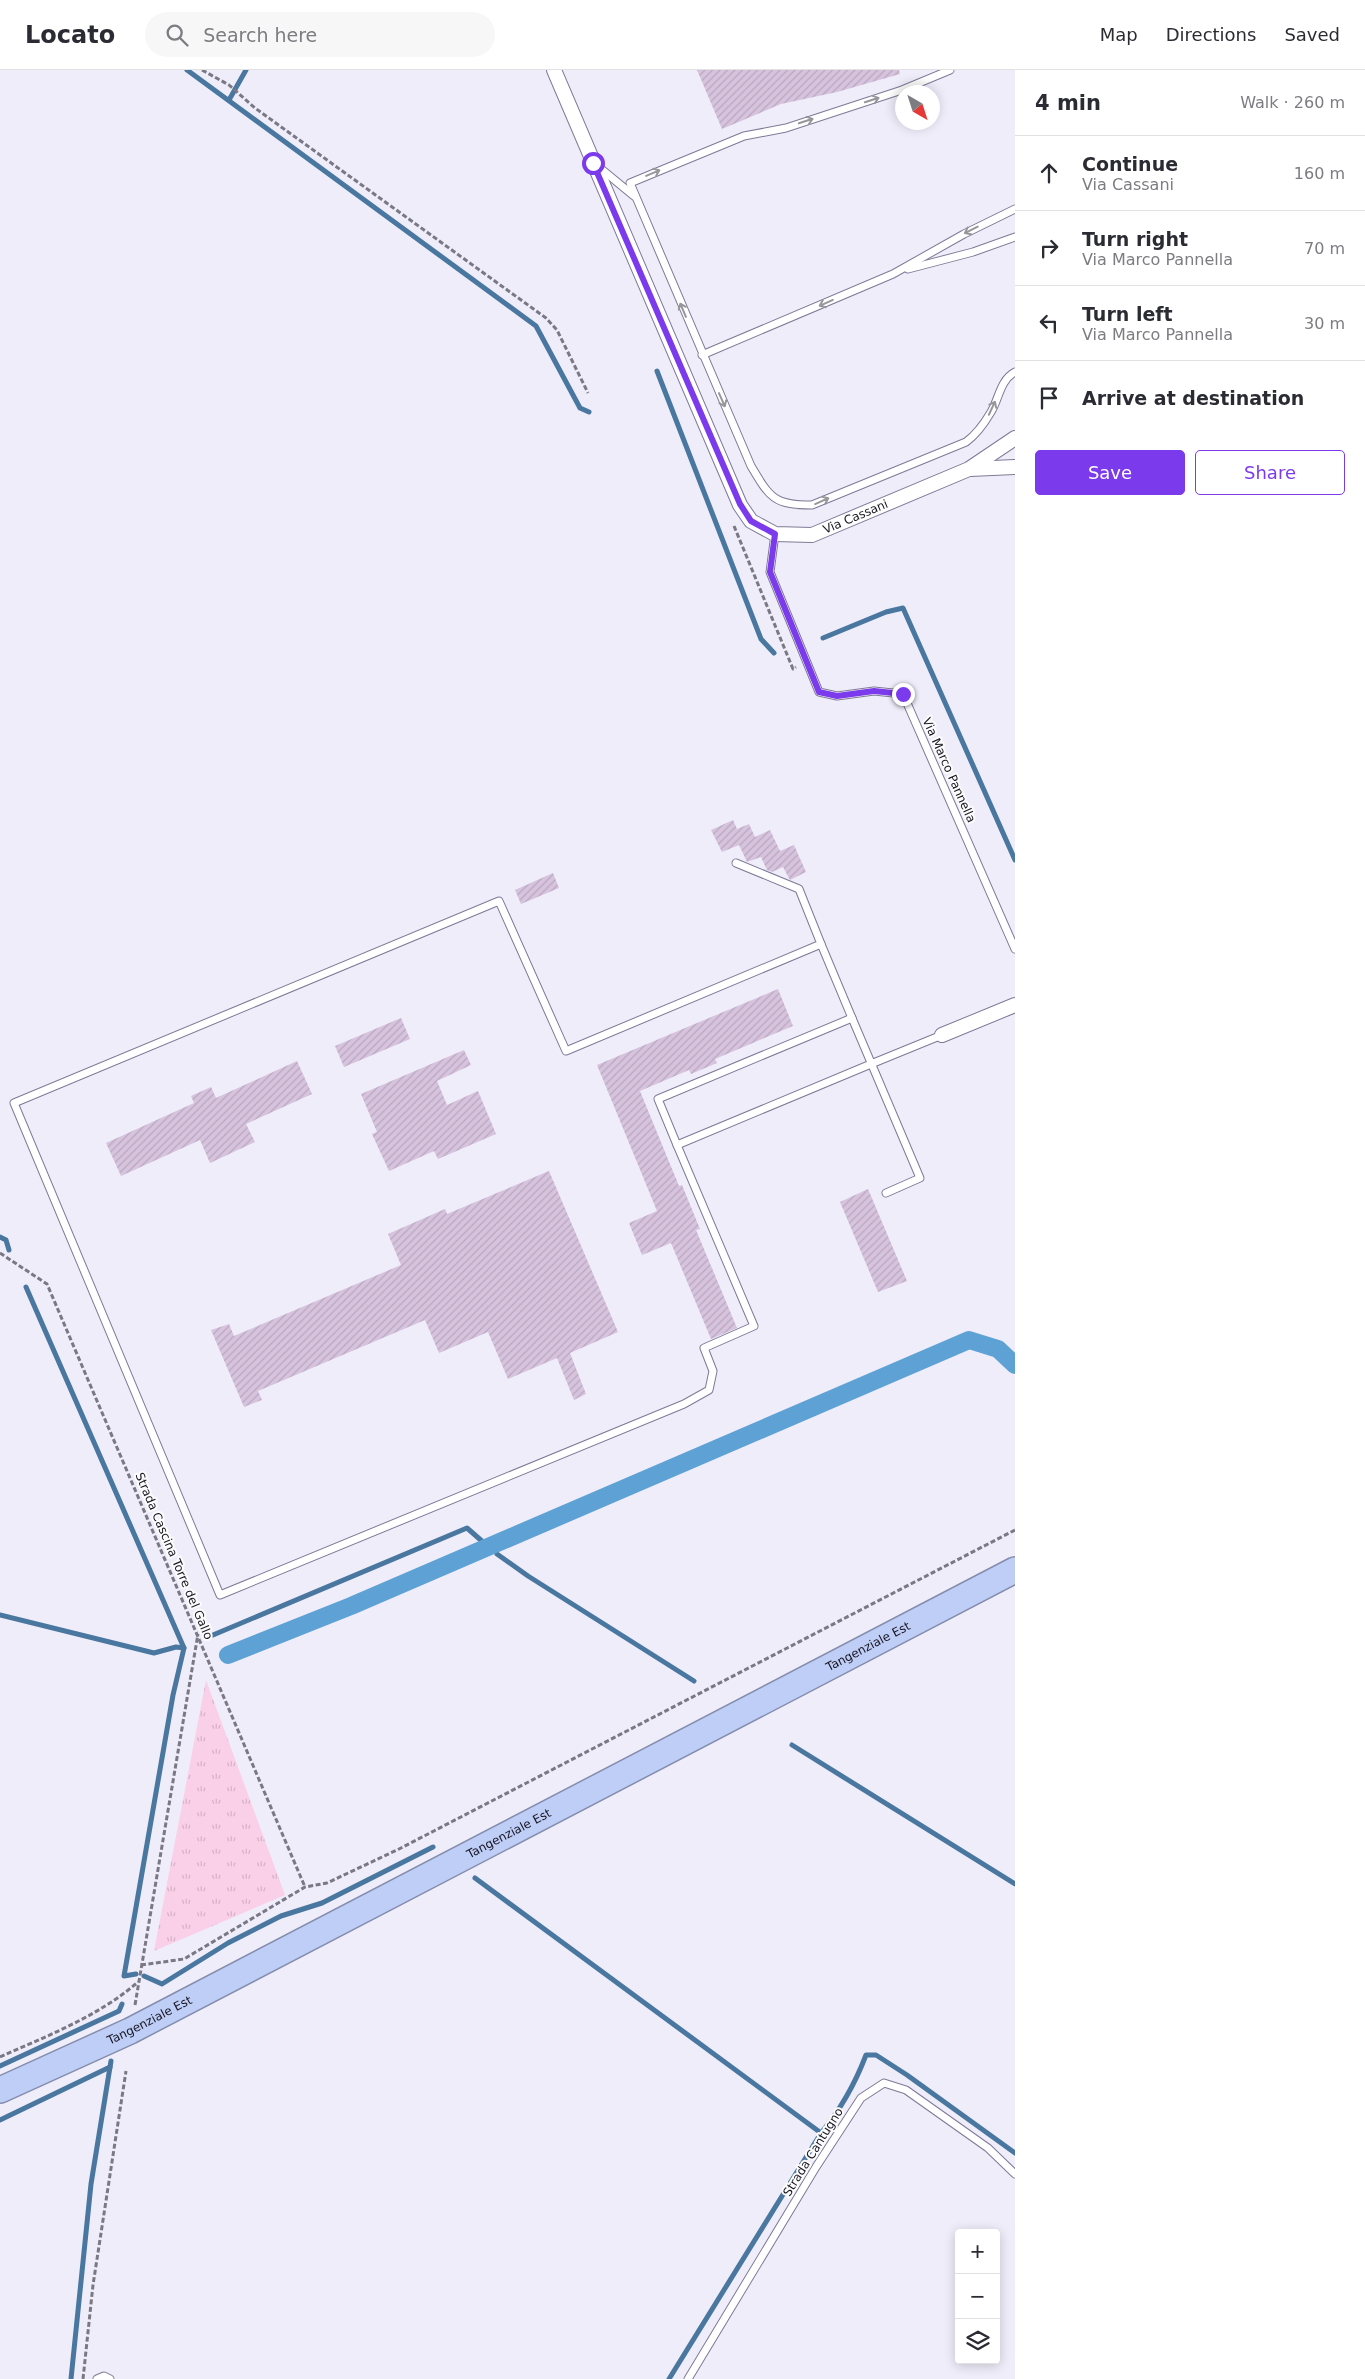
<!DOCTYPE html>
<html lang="en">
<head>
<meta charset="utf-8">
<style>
	body { margin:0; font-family:"DejaVu Sans",sans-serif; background:#f7f7f7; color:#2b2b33 }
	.controls { position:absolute; right:15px; bottom:15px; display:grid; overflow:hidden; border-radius:5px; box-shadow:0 2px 12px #0003 }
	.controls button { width:45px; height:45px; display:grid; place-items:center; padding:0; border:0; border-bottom:1px solid #e1e1e2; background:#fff; color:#2b2b33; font:25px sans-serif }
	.compass { position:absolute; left:895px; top:15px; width:45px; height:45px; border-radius:50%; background:#fff; box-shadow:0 2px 12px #0003; rotate:141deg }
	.stop { position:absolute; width:15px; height:15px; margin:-11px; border:4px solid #7c3aed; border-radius:50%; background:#fff }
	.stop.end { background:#7c3aed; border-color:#fff; box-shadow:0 1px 5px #0008 }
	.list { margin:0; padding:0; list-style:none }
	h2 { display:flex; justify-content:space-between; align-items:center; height:65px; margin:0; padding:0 20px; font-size:21px }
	h2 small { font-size:16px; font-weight:400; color:#7c7c81 }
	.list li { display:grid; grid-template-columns:32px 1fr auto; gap:15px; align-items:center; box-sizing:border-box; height:75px; padding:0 20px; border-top:1px solid #e1e1e2 }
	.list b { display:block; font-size:19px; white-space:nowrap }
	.list p { margin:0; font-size:16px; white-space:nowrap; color:#7c7c81 }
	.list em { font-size:16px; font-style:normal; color:#7c7c81 }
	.actions { display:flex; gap:10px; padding:15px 20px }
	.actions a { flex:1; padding:11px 0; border:1px solid #7c3aed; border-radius:5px; text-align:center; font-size:18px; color:#7c3aed }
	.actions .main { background:#7c3aed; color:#fff }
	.icon { flex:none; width:28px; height:28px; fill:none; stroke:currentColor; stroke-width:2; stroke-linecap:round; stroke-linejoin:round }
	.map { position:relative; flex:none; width:1015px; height:2309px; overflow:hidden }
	header { display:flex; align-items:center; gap:30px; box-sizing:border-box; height:70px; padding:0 25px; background:#fff; border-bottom:1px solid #e1e1e2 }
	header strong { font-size:24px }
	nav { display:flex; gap:28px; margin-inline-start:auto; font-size:18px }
	.search { width:350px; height:45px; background:#f7f7f7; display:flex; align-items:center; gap:12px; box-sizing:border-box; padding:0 18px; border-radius:28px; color:#7c7c81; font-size:19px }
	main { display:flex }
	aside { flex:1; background:#fff }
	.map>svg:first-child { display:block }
	.grass { fill:url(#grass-tufts) }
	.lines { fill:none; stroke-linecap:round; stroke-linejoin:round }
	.stream { stroke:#49779f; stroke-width:5 }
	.canal { stroke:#5ea1d5; stroke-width:18 }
	.building { fill:url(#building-hatch) }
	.lane-casing { stroke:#7f7996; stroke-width:9 }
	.street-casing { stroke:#7f7996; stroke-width:16 }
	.highway-casing { stroke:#848dac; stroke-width:28 }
	.path { stroke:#7a7884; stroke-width:3; stroke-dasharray:5 2.5; stroke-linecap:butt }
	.lane { stroke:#fff; stroke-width:7 }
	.street { stroke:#fff; stroke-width:14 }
	.highway { stroke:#becef7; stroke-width:25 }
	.oneway { stroke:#97969b }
	.route { stroke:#7c3aed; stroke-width:6 }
	.labels { text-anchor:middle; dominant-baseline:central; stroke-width:4; stroke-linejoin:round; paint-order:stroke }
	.street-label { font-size:12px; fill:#181520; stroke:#fcfcfc }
</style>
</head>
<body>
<header>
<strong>Locato</strong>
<div class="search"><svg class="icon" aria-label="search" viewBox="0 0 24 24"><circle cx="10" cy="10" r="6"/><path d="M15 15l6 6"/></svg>Search here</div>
<nav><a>Map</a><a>Directions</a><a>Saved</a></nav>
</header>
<main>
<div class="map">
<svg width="1015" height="2309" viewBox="0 0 1015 2309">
	<defs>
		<pattern id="grass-tufts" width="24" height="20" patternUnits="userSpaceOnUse" patternTransform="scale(1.25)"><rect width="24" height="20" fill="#fad0e8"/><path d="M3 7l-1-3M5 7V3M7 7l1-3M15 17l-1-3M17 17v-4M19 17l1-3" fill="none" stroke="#d6b2c7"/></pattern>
		<pattern id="building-hatch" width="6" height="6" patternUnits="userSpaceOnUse" patternTransform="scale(1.25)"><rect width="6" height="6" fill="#d7c3de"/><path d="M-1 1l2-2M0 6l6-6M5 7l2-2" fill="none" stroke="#b8a7be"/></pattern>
	</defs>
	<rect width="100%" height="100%" fill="#efedfa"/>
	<path class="grass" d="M206 1610 285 1825 154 1881Z"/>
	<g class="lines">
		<g class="stream">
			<path d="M187 0 536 256 580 338 589 342"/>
			<path d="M229 30 246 0"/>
			<path d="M657 301 761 569 774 583"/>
			<path d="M823 568 886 542 903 538 1015 790"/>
			<path d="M0 1167 6 1170 9 1180"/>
			<path d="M26 1217 184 1578 173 1625 124 1906 136 1904"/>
			<path d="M497 1484 528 1506 694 1611"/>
			<path d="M0 1545 154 1583 176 1577 184 1578"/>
			<path d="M213 1565 467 1458 483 1472"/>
			<path d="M792 1675 1015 1814"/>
			<path d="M475 1808 821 2063"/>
			<path d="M144 1906 162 1914 228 1873 281 1846 322 1833 433 1777"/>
			<path d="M0 1996 119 1941 122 1934"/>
			<path d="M0 2050 110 1997"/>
			<path d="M71 2309 91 2114 111 1991"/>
			<path d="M669 2309 821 2063C841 2039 855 2014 866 1985H876L907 2005 1015 2083"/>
		</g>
		<path class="canal" d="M228 1585 351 1536 969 1270 998 1279 1015 1295"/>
	</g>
	<g class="building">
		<path d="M697 0H899L900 4 837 22 781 34 722 59Z"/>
		<path d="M733 750 737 759 749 754 755 767 770 760 780 781 794 775 806 802 790 810 783 797 772 802 767 800 761 787 747 792 739 775 722 782 711 760Z"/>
		<path d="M553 803 559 818 521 834 515 820Z"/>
		<path d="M778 919 793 956 715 989 717 993 691 1004 689 1000 640 1021 679 1116 682 1115 700 1159 696 1160 737 1258 711 1269 671 1173 642 1185 629 1153 657 1141 597 995Z"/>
		<path d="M401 948 410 969 344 997 335 976Z"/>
		<path d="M464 980 471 995 437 1011 447 1035 478 1021 496 1064 438 1089 434 1081 389 1101 372 1064 377 1062 361 1024Z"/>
		<path d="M297 991 312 1024 246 1054 255 1072 210 1093 200 1070 121 1106 106 1073 194 1033 191 1026 211 1017 216 1028Z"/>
		<path d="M549 1101 618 1262 570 1283 586 1324 574 1330 557 1288 508 1309 488 1262 439 1283 425 1250 258 1321 262 1330 244 1337 211 1260 229 1254 234 1266 401 1195 388 1164 445 1139 447 1144Z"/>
		<path d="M868 1119 907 1211 878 1222 840 1132Z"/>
	</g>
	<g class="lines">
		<defs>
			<g id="lane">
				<path d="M950 0 902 20 786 58 744 66 630 113 751 396C770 428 774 435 812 435L966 372C977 364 984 354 991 342 999 329 1000 310 1015 302"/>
				<path d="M600 98 634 126"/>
				<path d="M908 199 973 182 1015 167"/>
				<path d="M702 285 893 204 964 164 1015 139"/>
				<path d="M775 464 770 502 819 622 837 626 874 621 903 624 1015 879"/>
				<path d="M821 874 852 948"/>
				<path d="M677 1075 754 1256 704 1278 713 1301 709 1320 684 1334 220 1525 14 1033 499 831 566 981 821 874 799 819 736 793"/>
				<path d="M886 1123 920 1108 852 948 658 1029 677 1075 871 994 942 965"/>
				<path d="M97 2309 104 2306 110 2309"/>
				<path d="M688 2309 816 2097 861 2028 884 2013 906 2020 988 2078 1015 2104"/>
			</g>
			<g id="street">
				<path id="s1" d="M554 0 740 435 751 451 775 464 812 465 969 399 1015 368"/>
				<path d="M970 399 1015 397"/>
				<path d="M942 965 1015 935"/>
			</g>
			<g id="highway">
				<path id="s2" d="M0 2020 130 1961 1015 1500"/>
			</g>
		</defs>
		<use href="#lane" class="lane-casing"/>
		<use href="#street" class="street-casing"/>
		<use href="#highway" class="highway-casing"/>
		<g class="path">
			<path d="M202 0 229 15 255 38 546 248 557 260 588 323"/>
			<path d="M734 456 793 599 796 597"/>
			<path d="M0 1183 47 1214 305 1817"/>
			<path d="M141 1895 184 1889 305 1817 327 1813 399 1779 1015 1460"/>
			<path d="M135 1935 198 1564"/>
			<path d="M0 1987C47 1966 99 1946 138 1912"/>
			<path d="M83 2309 93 2215 126 2001"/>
		</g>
		<use href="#lane" class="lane"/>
		<use href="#street" class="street"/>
		<use href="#highway" class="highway"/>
	</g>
	<defs><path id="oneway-shaft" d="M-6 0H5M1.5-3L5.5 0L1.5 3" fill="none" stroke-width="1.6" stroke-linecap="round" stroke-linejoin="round" transform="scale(1.25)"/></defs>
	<g class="oneway">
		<use href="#oneway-shaft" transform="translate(872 30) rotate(-18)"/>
		<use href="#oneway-shaft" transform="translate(806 51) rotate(-18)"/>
		<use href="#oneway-shaft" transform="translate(653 103) rotate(-23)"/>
		<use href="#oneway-shaft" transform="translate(971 160) rotate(153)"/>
		<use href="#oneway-shaft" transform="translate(826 233) rotate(156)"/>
		<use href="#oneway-shaft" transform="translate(683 240) rotate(-113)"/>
		<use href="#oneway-shaft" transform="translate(722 330) rotate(66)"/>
		<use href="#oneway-shaft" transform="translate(992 338) rotate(-65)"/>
		<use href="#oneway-shaft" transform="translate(822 431) rotate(-24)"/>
	</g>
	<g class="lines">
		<path class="route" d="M593 93 740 434 751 451 775 464 770 502 819 622 837 626 874 621 903 624"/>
	</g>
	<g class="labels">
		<g class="street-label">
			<text stroke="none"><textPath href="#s1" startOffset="604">Via Cassani</textPath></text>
			<text transform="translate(949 700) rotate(66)">Via Marco Pannella</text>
			<text transform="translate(174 1486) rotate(67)">Strada Cascina Torre del Gallo</text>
			<text stroke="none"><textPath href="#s2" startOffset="975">Tangenziale Est</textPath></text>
			<text stroke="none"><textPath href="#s2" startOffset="570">Tangenziale Est</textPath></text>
			<text stroke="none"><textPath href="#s2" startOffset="165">Tangenziale Est</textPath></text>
			<text transform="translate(813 2082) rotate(-58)">Strada Cantugno</text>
		</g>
	</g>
</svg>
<div class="controls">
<button>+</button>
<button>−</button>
<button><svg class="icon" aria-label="layers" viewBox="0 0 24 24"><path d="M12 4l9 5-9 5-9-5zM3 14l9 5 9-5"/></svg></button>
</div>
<svg class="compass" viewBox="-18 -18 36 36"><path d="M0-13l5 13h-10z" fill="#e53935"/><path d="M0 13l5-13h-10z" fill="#7c7c81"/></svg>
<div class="stop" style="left:593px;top:93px"></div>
<div class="stop end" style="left:903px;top:624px"></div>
</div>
<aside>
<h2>4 min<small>Walk · 260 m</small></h2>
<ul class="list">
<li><svg class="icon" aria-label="ahead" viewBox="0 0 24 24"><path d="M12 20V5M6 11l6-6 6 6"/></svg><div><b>Continue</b><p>Via Cassani</p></div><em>160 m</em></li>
<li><svg class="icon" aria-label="right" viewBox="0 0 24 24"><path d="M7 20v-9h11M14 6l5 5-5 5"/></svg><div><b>Turn right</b><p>Via Marco Pannella</p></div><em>70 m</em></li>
<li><svg class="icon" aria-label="left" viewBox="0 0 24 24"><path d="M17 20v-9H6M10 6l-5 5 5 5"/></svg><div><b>Turn left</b><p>Via Marco Pannella</p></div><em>30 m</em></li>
<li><svg class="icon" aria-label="arrive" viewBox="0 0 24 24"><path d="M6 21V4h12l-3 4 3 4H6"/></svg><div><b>Arrive at destination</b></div></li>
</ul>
<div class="actions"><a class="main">Save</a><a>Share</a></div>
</aside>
</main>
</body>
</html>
